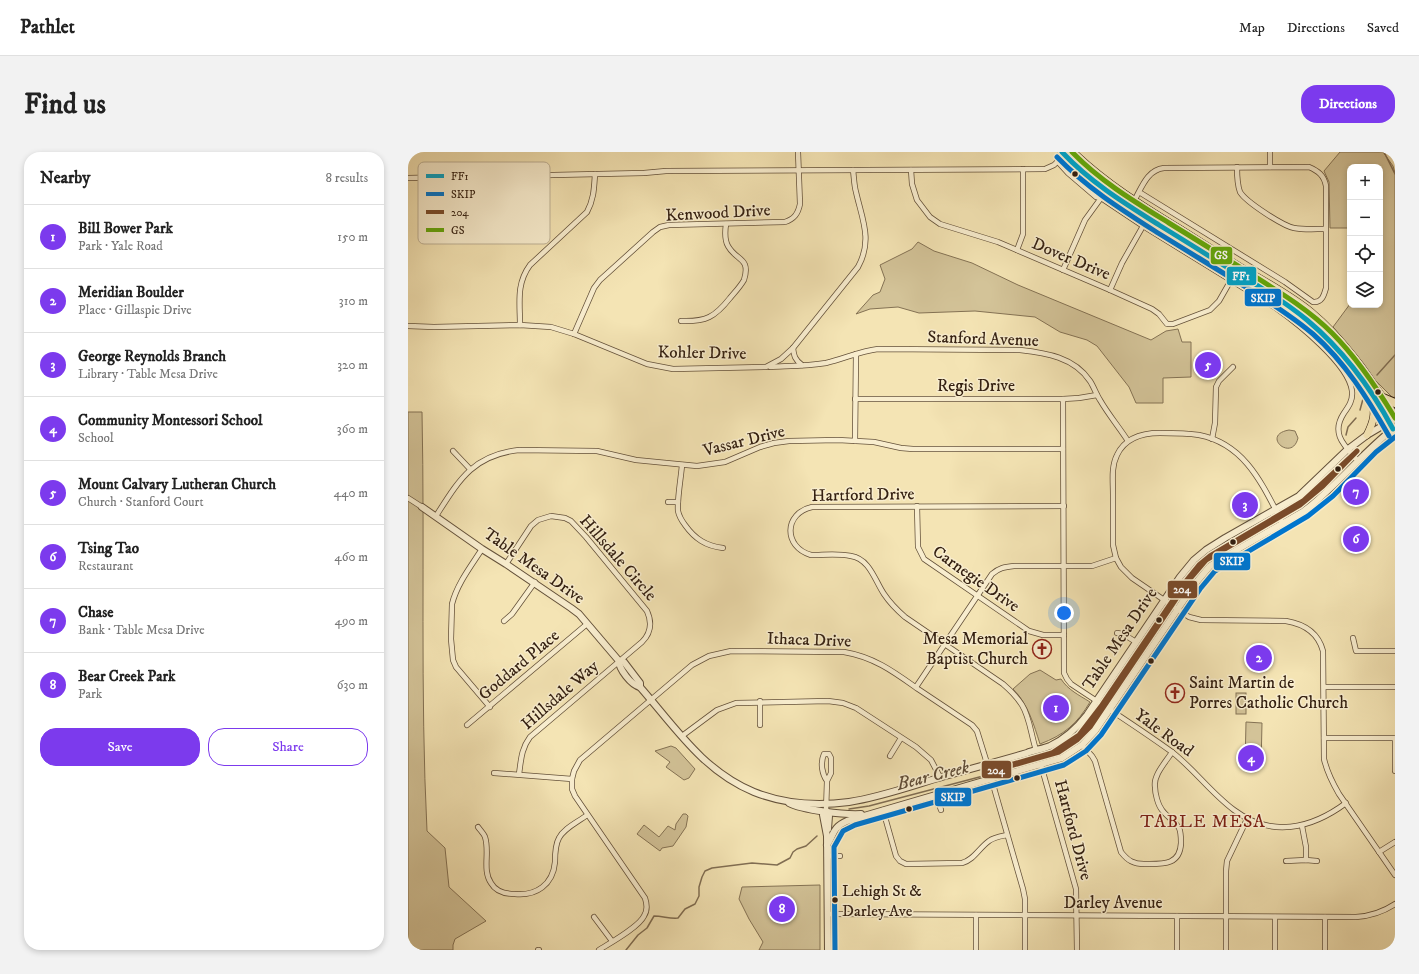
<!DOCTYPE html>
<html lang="en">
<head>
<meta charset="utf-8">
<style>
	body { margin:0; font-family:"IM FELL DW Pica",serif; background:#f2f2f2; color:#222 }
	.controls { position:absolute; right:12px; top:12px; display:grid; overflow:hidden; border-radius:8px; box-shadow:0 2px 6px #0003 }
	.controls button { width:36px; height:36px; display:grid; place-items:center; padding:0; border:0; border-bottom:1px solid #e0e0e0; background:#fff; color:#222; font:20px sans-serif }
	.you { position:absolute; left:656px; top:461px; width:14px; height:14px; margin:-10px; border:3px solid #fff; border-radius:50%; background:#1a73e8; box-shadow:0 0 0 6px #1a73e833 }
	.badge { display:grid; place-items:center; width:26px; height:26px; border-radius:50%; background:#7c3aed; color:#fff; font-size:13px; font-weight:700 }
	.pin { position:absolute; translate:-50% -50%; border:2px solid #fff; box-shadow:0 1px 4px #0006 }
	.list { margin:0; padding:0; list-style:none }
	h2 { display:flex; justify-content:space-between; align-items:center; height:52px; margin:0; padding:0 16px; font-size:17px }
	h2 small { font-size:13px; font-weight:400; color:#767676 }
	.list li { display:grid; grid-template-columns:26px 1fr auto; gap:12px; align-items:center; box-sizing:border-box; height:64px; padding:0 16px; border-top:1px solid #e0e0e0 }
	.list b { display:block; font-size:15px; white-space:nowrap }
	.list p { margin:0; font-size:13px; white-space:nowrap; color:#767676 }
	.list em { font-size:13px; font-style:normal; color:#767676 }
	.actions { display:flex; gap:8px; padding:12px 16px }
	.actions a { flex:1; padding:9px 0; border:1px solid #7c3aed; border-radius:16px; text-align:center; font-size:14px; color:#7c3aed }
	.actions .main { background:#7c3aed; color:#fff }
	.icon { flex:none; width:22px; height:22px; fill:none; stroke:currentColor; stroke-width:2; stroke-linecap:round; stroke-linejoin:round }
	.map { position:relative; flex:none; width:987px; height:798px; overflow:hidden; border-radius:16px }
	header { display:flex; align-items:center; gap:24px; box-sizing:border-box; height:56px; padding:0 20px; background:#fff; border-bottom:1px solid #e0e0e0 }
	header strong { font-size:19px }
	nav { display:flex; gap:22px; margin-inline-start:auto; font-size:14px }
	.intro { display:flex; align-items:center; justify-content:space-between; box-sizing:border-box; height:96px; padding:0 24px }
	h1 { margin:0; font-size:28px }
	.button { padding:10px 18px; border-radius:16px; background:#7c3aed; color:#fff; font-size:14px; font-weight:700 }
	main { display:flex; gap:24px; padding:0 24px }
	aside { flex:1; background:#fff; border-radius:16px; box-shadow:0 2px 6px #0003 }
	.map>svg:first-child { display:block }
	.green { fill:#d3c398; stroke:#847254 }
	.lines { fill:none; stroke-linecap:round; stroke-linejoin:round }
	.stream { stroke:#806d52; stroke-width:1.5 }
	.minor-casing { stroke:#64513a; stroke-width:6 }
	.tertiary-casing { stroke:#64513a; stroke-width:8 }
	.primary-casing { stroke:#342011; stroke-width:8 }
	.trunk-casing { stroke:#342011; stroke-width:10 }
	.minor { stroke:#f8edce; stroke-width:4.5 }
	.tertiary { stroke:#f8edce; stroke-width:6 }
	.primary { stroke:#f4e4b4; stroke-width:7 }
	.trunk { stroke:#f4e4b4; stroke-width:8 }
	.bus-1-casing { stroke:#f8edce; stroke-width:8 }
	.bus-2-casing { stroke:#f8edce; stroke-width:8 }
	.bus-3-casing { stroke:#f8edce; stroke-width:8 }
	.bus-4-casing { stroke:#f8edce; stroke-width:8 }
	.bus-1 { stroke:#03a2c5; stroke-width:5 }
	.bus-2 { stroke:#0076ce; stroke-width:5 }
	.bus-3 { stroke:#7a4b2a; stroke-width:5 }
	.bus-4 { stroke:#64a70b; stroke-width:5 }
	.bus-dot { fill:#342011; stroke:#f8edce; stroke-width:1.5 }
	.labels { text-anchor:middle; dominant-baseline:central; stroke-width:3; stroke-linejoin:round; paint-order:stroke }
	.bus-label { font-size:16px; fill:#342011; stroke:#f8edce; text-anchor:start }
	.street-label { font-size:17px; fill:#342011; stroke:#f8edce }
	.poi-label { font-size:17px; fill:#342011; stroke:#f8edce; text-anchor:end }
	.water-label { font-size:18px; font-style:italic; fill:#604d37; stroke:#f8edce }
	.neighbourhood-label { font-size:18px; letter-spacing:1px; fill:#7a1f14; stroke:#f8edce }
	.key { fill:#f8edce; stroke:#bdb095; stroke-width:1 }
	.key-label { font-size:11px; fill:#342011 }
	.line-badge { stroke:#f8edce; stroke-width:1.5 }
	.badge-label { font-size:11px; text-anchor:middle; font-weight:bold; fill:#fff }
</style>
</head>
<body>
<header>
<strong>Pathlet</strong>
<nav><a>Map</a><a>Directions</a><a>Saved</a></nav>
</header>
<div class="intro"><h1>Find us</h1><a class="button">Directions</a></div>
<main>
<aside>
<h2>Nearby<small>8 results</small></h2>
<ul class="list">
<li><span class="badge">1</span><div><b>Bill Bower Park</b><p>Park · Yale Road</p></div><em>150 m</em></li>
<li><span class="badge">2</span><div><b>Meridian Boulder</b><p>Place · Gillaspie Drive</p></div><em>310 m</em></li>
<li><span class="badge">3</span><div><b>George Reynolds Branch</b><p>Library · Table Mesa Drive</p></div><em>320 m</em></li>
<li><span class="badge">4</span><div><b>Community Montessori School</b><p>School</p></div><em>360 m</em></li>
<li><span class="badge">5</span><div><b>Mount Calvary Lutheran Church</b><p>Church · Stanford Court</p></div><em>440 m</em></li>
<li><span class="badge">6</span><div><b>Tsing Tao</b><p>Restaurant</p></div><em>460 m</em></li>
<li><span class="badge">7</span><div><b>Chase</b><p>Bank · Table Mesa Drive</p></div><em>490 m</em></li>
<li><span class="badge">8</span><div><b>Bear Creek Park</b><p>Park</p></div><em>630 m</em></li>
</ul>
<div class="actions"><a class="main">Save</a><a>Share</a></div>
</aside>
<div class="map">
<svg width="987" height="798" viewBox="0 0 987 798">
	<rect width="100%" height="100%" fill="#f4e4b4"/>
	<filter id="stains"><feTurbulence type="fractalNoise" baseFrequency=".005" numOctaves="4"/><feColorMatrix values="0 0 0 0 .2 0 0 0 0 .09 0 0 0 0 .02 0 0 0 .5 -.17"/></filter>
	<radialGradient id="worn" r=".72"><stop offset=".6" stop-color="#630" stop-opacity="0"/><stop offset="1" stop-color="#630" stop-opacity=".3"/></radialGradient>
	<g class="green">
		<path d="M932 0H975L985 14 987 21V245L985 246 967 228 956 212 925 175 942 152V149V153H972V15H942V91L941 76H922L921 30 916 19Z"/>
		<path d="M510 90 526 99 564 111 610 133 743 188 758 179 770 177 774 190H783V225L755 226V251H728L721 235 689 194 679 188 652 180 627 165 567 159 511 161 490 155 462 157 448 162 465 143 472 140 477 127 472 113 504 97Z"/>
		<path d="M0 260H14C17 400 12 539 19 679L37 696 41 735 78 769 47 787 45 793V798H0Z"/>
		<path d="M881 278 887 279 890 286C884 311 852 283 881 278Z"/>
		<path d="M632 518 648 528 653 527C660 538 671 543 682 550 669 572 656 583 632 592 626 573 620 552 605 537L622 522Z"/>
		<rect x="828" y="541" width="10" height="21"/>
		<path d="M838 570 854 571 853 615H837Z"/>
		<path d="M263 594 268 596 287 617 281 626 276 628 258 615 262 610 247 599Z"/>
		<path d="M275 662H278L280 664 278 675 265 694 254 696 252 699 229 682 236 673 251 685 260 674 267 678 268 672Z"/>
		<path d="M412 733V798H351L355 790 341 767 331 747 334 735Z"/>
	</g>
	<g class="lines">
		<g class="stream">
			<path d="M976 0 987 22"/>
			<path d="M969 223 987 203"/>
			<path d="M952 258 955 247"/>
			<path d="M938 283 940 275 948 266"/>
			<path d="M877 363C901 350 920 331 938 311"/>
			<path d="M766 448 784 422 800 406 866 369"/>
			<path d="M699 549 759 458"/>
			<path d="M441 657 461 654 598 618 638 603 663 591 678 577 692 559"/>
			<path d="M218 798 230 783 239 776 246 764C255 764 262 767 270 766L277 757 287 752 291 744V735L294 725 297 719 304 716 344 711 369 713 382 706 385 700 389 697 398 694 409 684"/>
		</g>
		<defs>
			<g id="minor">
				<path d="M862 0V15"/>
				<path d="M650 10 660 21 688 45 693 46 735 74 868 156C889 171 941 212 944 239 945 248 941 254 936 261 922 282 937 294 950 309"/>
				<path d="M829 15C829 23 829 32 832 40 838 50 875 74 886 76 896 78 907 77 917 77"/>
				<path d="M503 18 504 32 509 48 522 65 532 72 590 90 702 138 744 157 751 162 759 172H765L802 158 811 149 823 128"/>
				<path d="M0 26 236 21 258 19 637 17 646 13 659 0"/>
				<path d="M725 50 726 49C734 35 739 18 756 16L901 15C910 19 916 23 918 34V136C916 143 914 151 905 150L877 130 731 40"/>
				<path d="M609 98 615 82V17"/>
				<path d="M655 118 677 68 693 46"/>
				<path d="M702 138 714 111 735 74"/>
				<path d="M273 169C298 170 307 165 322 146 327 140 332 135 336 128 343 105 328 109 320 94 316 87 317 79 318 72"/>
				<path d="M112 173C112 151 108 132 122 113L179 60C186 47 186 36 187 22"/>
				<path d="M0 174 26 175 112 173 143 175 166 182 239 212 265 217 358 215 373 207 385 196 450 115C465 88 454 67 448 40 446 33 446 25 445 18"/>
				<path d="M166 182 186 136 192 128 245 80 252 75 261 73 377 70C386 67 390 62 392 52L390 0"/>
				<path d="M385 196C386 204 387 208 394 213"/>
				<path d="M362 215C380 214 400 214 418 211 436 207 452 199 470 197L612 198C638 201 666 205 682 229 686 235 688 242 692 248 700 262 711 275 720 289"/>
				<path d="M447 247H655L671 246 689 243"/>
				<path d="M655 247 656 521 659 527 663 532C696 554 731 576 764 600 786 617 803 641 826 658 863 686 903 677 938 651"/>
				<path d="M804 287 807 271 808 235 811 229 825 215"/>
				<path d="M447 289 448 202"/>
				<path d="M45 299 62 317"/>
				<path d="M274 313C273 326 269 347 270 359 271 364 274 369 277 373 287 387 298 394 315 396"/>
				<path d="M0 346 14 355"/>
				<path d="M260 350H270"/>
				<path d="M509 354 510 395 516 407 621 479 635 483H656"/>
				<path d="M28 364C51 328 65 303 111 298L189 299 228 308 289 314 317 310 352 295 366 291 381 289 430 288 466 290 493 296 505 297H655"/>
				<path d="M875 372C855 334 838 292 791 283 778 281 765 281 752 281 734 281 717 286 709 303 703 315 705 329 705 342 705 359 705 376 705 393L708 406 713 415 724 426 781 465 793 468 878 469C896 472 910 480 915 499L916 607C919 620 924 630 931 642L987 723"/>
				<path d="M74 397C63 414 49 432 44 452L43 487 45 508 48 515 82 555"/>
				<path d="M98 412 123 374 130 368 143 364 157 366 163 369 178 385 239 459C244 470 243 481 234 490L122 585C113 597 113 609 111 622"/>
				<path d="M96 469 104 462 127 430"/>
				<path d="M709 481 715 482 728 490"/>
				<path d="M945 486 948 499H987"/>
				<path d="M508 535 584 422C591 416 596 415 606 414H684L708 406"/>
				<path d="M916 535H987"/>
				<path d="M352 549V573"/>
				<path d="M59 573 179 472"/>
				<path d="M274 584 309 558 328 551 420 549 435 551 448 556 508 595 523 608 532 625"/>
				<path d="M916 586H987"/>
				<path d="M987 586V619"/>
				<path d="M674 593 684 604 687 609 713 700C720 709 726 712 736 712 754 712 772 714 773 691 773 687 773 680 771 676 767 669 759 665 754 658 750 653 747 642 747 635 745 623 758 610 764 600"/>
				<path d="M628 598C623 583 622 566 614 553 609 545 602 538 595 532L497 465C489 458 482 451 476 442 467 429 462 407 443 404 430 401 416 403 403 403 375 395 376 361 404 355L656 354"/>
				<path d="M482 604 493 586"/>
				<path d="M633 613 668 737 669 798"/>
				<path d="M86 621 164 627"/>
				<path d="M528 643 533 658"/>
				<path d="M475 658 488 704 492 709 498 712 554 711C566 708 571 696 581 689 586 685 594 684 599 683"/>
				<path d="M418 659 419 629 423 621V606L421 602H416C412 611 414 622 419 629"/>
				<path d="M894 674 898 695V708"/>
				<path d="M70 675C72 678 76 682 77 685 82 700 74 718 83 731 88 740 97 742 107 742 128 744 145 733 147 710 147 702 147 693 151 686 156 676 170 670 179 663"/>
				<path d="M971 700 987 690"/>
				<path d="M419 704H432"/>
				<path d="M878 709 898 708 909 709"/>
				<path d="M420 762 948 765C963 764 975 760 987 752"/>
				<path d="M769 764V798"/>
				<path d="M186 765 204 789"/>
				<path d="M867 765V798"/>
				<path d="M130 798H131"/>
				<path d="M191 798C202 791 231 775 236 764 240 758 239 752 237 746L167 644 164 637V627L166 619 172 608 284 513 301 504 323 499 436 500C466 505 486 520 510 537 528 549 546 561 564 573L569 579 578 608 615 737 617 747V798"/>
				<path d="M568 798V763"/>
				<path d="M818 798V719L819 709 839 667"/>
				<path d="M917 798V765"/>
			</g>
			<g id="tertiary">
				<path d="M14 355 74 397 98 412 163 456 171 462 211 509C211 517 223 533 232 535 267 575 295 619 346 640 376 652 410 654 441 650 474 645 506 633 537 624 565 616 592 609 619 601 626 598 635 597 642 594 657 587 669 576 679 563L772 425 786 408 798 398 817 386 891 344 939 298 959 283 981 270"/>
				<path d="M211 509 216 510 232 531V535"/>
				<path d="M381 651C394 658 437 663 453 662"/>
				<path d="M418 659 415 663 419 684 420 798"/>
				<path d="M418 659 421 664 420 677"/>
				<path d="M419 693C426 682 425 675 439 669L654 606 674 593 687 579 786 433 802 414 813 407 896 359C928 335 953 302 985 277"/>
			</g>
			<g id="primary">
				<path d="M654 0C681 31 718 53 753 74 779 90 804 106 830 122 857 138 883 155 907 175 935 199 963 238 981 270"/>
				<path d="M665 0C698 32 736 55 775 79 794 91 813 103 832 115 856 129 881 142 903 160 938 189 962 227 987 264"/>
				<path d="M959 283C966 269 967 263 965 247"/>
			</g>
			<g id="trunk">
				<path d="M975 246 987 251"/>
				<path d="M987 266 981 270 987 280"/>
			</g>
		</defs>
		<use href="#minor" class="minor-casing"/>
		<use href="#tertiary" class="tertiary-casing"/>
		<use href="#primary" class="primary-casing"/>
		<use href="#trunk" class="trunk-casing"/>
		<use href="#minor" class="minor"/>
		<use href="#tertiary" class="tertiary"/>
		<use href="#primary" class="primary"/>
		<use href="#trunk" class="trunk"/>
		<defs>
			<path id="bus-1" d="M654 0C682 30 716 51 751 73 777 89 803 105 828 121 853 135 877 150 899 168 935 198 963 236 985 277"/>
			<g id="bus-2">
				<path d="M649 5C679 36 714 58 750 81 778 98 805 115 833 132 858 148 883 163 905 182 937 210 960 247 981 284"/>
				<path d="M427 798 426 695 435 679 447 673 656 613 678 599 693 583 792 437 807 419 900 364 925 344 968 300 987 285"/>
			</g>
			<path id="bus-3" d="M949 299 915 334 892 353 798 408 780 429 682 575 669 588 651 600 588 618V617L644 601 671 583 694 553 778 429 791 413 802 404 895 349Z"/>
			<path id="bus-4" d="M664 0C692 29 727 50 761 71 787 87 813 103 838 119 868 138 899 156 924 181 949 206 969 236 987 266"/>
		</defs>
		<use href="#bus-1" class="bus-1-casing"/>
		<use href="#bus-2" class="bus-2-casing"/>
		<use href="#bus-3" class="bus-3-casing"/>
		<use href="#bus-4" class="bus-4-casing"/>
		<use href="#bus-1" class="bus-1"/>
		<use href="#bus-2" class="bus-2"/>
		<use href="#bus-3" class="bus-3"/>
		<use href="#bus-4" class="bus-4"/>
	</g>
	<defs>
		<symbol id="church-ring" viewBox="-11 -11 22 22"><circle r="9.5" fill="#f8edce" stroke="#8f2418" stroke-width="1.5"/><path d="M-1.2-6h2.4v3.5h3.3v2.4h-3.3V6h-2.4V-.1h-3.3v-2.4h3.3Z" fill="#8f2418"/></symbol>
	</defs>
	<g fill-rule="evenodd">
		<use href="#church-ring" x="623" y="486" width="22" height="22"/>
		<use href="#church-ring" x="756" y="530" width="22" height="22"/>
	</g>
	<g class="bus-dot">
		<circle cx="667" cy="22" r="3.5"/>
		<circle cx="970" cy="240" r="3.5"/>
		<circle cx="930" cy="317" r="3.5"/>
		<circle cx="825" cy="390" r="3.5"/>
		<circle cx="751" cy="468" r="3.5"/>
		<circle cx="743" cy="509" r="3.5"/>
		<circle cx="609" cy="626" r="3.5"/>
		<circle cx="501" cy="657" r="3.5"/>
		<circle cx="427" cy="748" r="3.5"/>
	</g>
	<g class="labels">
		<g class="bus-label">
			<text x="434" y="739">Lehigh St &amp;<tspan x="434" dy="20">Darley Ave</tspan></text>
		</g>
		<g class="street-label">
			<text transform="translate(310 61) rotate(-3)">Kenwood Drive</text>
			<text transform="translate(663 107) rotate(23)">Dover Drive</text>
			<text transform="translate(575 187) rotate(2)">Stanford Avenue</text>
			<text transform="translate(294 201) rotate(1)">Kohler Drive</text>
			<text x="568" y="234">Regis Drive</text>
			<text transform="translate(336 289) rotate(-14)">Vassar Drive</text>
			<text transform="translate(455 343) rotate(-1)">Hartford Drive</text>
			<text transform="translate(210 406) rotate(49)">Hillsdale Circle</text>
			<text transform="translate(126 414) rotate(35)">Table Mesa Drive</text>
			<text transform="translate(568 427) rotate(35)">Carnegie Drive</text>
			<text transform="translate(712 487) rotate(-56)">Table Mesa Drive</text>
			<text transform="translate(401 488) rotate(2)">Ithaca Drive</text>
			<text transform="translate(111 513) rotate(-40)">Goddard Place</text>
			<text transform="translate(152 543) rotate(-41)">Hillsdale Way</text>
			<text transform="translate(756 581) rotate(36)">Yale Road</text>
			<text transform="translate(665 678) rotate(75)">Hartford Drive</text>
			<text x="705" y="751">Darley Avenue</text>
		</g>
		<g class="poi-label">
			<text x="620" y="487">Mesa Memorial<tspan x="620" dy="20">Baptist Church</tspan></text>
			<text x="781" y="531" text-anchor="start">Saint Martin de<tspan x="781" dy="20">Porres Catholic Church</tspan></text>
		</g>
		<g class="water-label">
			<text transform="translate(525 624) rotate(-14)">Bear Creek</text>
		</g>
		<g class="neighbourhood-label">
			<text x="795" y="670">TABLE MESA</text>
		</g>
	</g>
	<rect x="10" y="10" width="132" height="82" rx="6" class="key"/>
	<rect x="18" y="22" width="18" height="4" fill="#03a2c5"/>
	<rect x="18" y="40" width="18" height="4" fill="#0076ce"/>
	<rect x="18" y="58" width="18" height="4" fill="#7a4b2a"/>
	<rect x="18" y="76" width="18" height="4" fill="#64a70b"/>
	<g class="key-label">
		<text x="43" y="28">FF1</text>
		<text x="43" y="46">SKIP</text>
		<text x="43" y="64">204</text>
		<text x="43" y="82">GS</text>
	</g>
	<g class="line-badge">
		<rect x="802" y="94" width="23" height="19" rx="4" fill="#64a70b"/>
		<rect x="818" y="114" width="31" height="20" rx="4" fill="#03a2c5"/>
		<rect x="836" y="136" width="38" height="19" rx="4" fill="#0076ce"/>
		<rect x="805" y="400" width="38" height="19" rx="4" fill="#0076ce"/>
		<rect x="759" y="428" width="31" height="19" rx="4" fill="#7a4b2a"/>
		<rect x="573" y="608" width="31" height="19" rx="4" fill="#7a4b2a"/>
		<rect x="526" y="635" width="38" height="20" rx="4" fill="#0076ce"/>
	</g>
	<g class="badge-label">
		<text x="813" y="107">GS</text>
		<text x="833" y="128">FF1</text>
		<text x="855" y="150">SKIP</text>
		<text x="824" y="413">SKIP</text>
		<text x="774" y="441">204</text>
		<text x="588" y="622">204</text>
		<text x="545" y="649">SKIP</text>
	</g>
	<rect width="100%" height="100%" filter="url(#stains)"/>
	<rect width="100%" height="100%" fill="url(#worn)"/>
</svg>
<div class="controls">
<button>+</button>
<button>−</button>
<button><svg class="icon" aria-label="locate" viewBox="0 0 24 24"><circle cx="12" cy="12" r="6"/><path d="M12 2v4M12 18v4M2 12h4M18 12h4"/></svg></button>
<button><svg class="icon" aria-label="layers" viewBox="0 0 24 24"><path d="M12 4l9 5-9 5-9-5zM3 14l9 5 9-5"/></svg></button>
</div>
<div class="you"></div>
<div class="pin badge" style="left:648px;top:556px">1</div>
<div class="pin badge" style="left:851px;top:506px">2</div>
<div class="pin badge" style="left:837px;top:353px">3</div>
<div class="pin badge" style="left:843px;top:606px">4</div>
<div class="pin badge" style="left:800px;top:213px">5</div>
<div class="pin badge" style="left:948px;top:387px">6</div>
<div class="pin badge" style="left:948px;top:340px">7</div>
<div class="pin badge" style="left:374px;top:757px">8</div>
</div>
</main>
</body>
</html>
